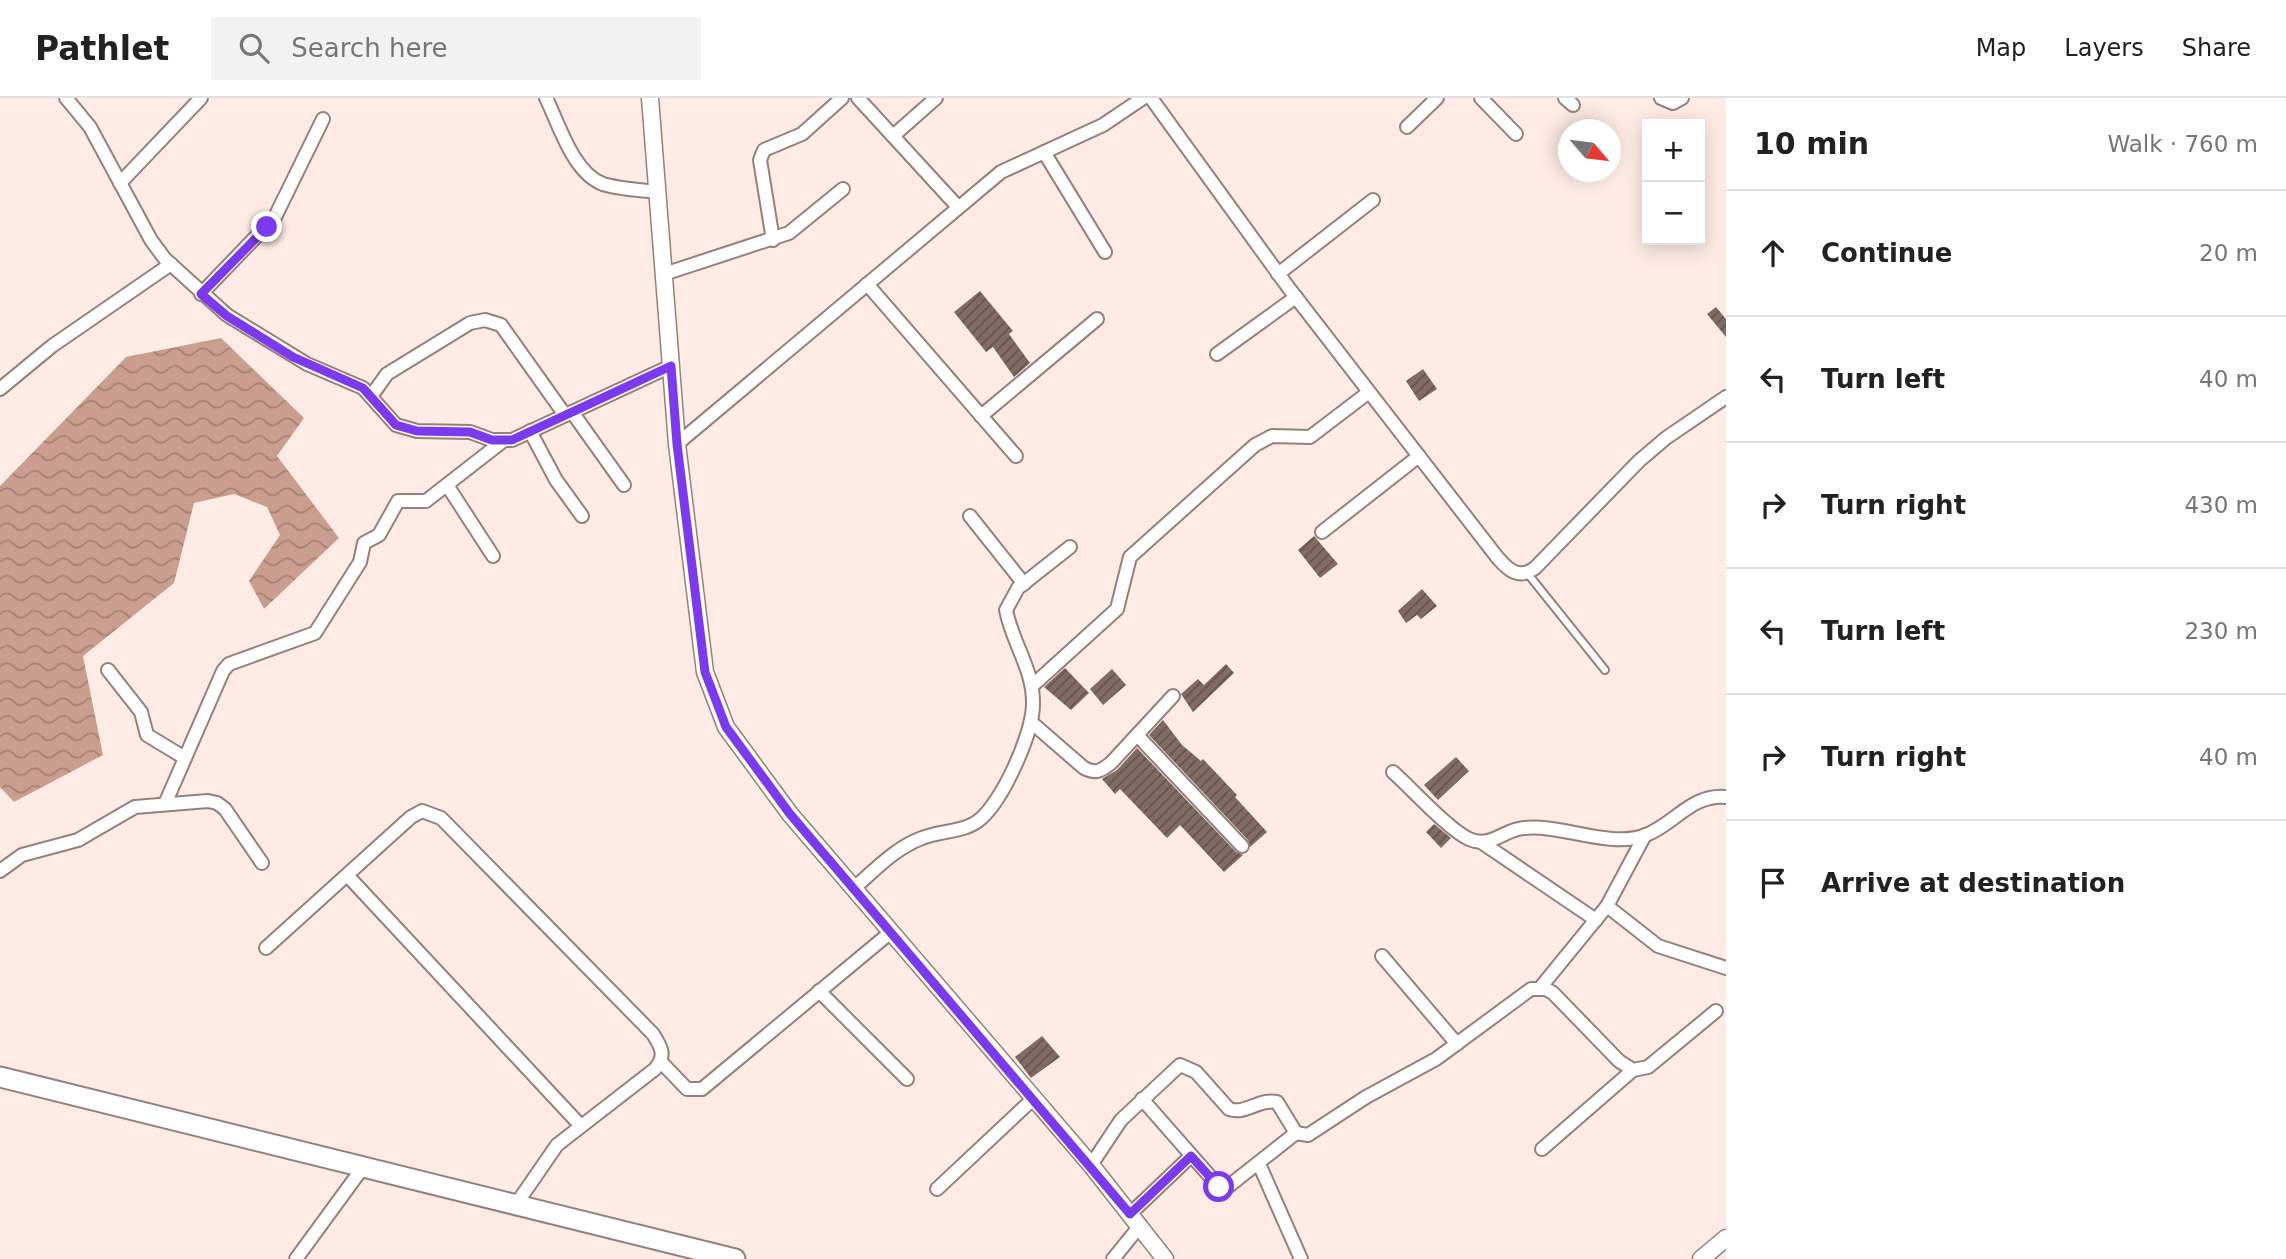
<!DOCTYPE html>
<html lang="en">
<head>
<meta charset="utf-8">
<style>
	body { margin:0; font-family:"DejaVu Sans",sans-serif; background:#f2f2f2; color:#222 }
	.controls { position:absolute; right:21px; top:21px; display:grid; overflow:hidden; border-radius:0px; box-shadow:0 4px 18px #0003 }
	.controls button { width:63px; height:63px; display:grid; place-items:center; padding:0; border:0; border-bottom:2px solid #e0e0e0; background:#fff; color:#222; font:35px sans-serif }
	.compass { position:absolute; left:1558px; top:21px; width:63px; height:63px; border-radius:50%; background:#fff; box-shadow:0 4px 18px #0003; rotate:118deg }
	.stop { position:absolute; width:21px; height:21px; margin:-16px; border:5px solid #7c3aed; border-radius:50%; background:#fff }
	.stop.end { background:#7c3aed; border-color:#fff; box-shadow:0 2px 7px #0008 }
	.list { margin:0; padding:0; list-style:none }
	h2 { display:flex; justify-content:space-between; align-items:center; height:91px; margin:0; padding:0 28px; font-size:30px }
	h2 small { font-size:23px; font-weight:400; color:#767676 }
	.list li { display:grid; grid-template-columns:46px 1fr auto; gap:21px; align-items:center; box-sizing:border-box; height:126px; padding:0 28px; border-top:2px solid #e0e0e0 }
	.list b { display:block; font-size:26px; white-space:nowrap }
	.list em { font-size:23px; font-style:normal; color:#767676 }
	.icon { flex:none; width:38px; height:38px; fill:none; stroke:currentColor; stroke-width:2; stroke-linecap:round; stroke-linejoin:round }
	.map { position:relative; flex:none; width:1726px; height:1161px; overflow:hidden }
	header { display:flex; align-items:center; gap:42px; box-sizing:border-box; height:98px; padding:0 35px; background:#fff; border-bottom:2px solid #e0e0e0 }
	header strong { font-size:33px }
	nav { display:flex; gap:38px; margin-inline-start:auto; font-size:24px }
	.search { width:490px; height:63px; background:#f2f2f2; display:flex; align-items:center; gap:18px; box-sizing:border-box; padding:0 24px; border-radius:0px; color:#767676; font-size:26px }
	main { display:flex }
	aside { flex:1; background:#fff }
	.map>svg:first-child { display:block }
	.water { fill:url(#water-waves) }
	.building { fill:url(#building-hatch) }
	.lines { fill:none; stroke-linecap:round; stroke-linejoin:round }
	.service-casing { stroke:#96817a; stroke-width:10 }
	.minor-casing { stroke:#96817a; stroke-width:16 }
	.tertiary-casing { stroke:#96817a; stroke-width:19 }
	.secondary-casing { stroke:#96817a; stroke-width:23 }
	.service { stroke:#fff; stroke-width:6 }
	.minor { stroke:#fff; stroke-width:12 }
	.tertiary { stroke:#fff; stroke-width:16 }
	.secondary { stroke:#fff; stroke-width:19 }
	.route { stroke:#7c3aed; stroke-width:9 }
</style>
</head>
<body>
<header>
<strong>Pathlet</strong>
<div class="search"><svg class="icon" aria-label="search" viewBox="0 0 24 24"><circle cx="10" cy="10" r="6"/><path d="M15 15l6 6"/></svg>Search here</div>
<nav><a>Map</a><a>Layers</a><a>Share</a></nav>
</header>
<main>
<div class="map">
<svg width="1726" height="1161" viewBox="0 0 1726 1161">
	<defs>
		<pattern id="water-waves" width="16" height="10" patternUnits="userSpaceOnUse" patternTransform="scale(1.75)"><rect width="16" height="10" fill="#ca9e8f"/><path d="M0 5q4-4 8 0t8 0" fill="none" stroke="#a58175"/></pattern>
		<pattern id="building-hatch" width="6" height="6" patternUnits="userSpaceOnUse" patternTransform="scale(1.75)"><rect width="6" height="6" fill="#806c65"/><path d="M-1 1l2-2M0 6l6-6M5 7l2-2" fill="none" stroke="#64544f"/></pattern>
	</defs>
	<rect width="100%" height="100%" fill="#feebe5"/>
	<path class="water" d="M221 240 304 320 277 358 339 440 264 511 249 483 280 437 267 409 234 396 194 405 174 485 83 558 103 657 14 704 0 689V388L126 259Z"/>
	<g class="building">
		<path d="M980 193 1013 233 1009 236 1030 265 1014 279 993 249 986 254 954 214Z"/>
		<path d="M1716 209 1726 221V239L1707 216Z"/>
		<path d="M1423 271 1437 291 1419 303 1406 283Z"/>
		<path d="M1314 438 1338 466 1320 480 1298 452Z"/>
		<path d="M1422 491 1437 508 1421 521 1417 517 1406 525 1398 513Z"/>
		<path d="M1226 566 1234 575 1193 614 1181 596 1198 581 1204 587Z"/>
		<path d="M1065 570 1089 595 1071 612 1044 589Z"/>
		<path d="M1112 571 1126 587 1103 607 1090 591Z"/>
		<path d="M1163 622 1182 647 1201 663 1203 661 1237 697 1235 699 1267 734 1250 749 1248 742 1149 637Z"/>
		<path d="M1137 650 1236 754 1243 757 1224 774 1180 727 1167 740 1120 691 1115 696 1102 681 1117 672Z"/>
		<path d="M1456 659 1469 673 1438 702 1424 687Z"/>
		<path d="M1434 726 1451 740 1441 750 1426 734Z"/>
		<path d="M1042 938 1060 959 1031 980 1015 959Z"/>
	</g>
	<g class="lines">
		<defs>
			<path id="service" d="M1528 476 1605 572"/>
			<g id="minor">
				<path d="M66 0 90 29 151 142 165 161 227 217 307 266 363 290 396 327 417 333 470 334 492 342H512L671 268"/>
				<path d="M546 0C559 26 573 75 603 86 619 91 640 92 658 94"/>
				<path d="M858 0 958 109"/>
				<path d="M1151 0 1288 189 1497 459C1508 472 1519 482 1535 470L1639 363 1666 340 1726 299"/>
				<path d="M1481 0 1516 36"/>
				<path d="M1565 0 1573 7"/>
				<path d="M1661 0 1673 5 1682 0"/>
				<path d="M1407 29 1437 0"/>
				<path d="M893 38 936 0"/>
				<path d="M1044 54 1105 154"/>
				<path d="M120 85 201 0"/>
				<path d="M773 142 760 62 764 52 802 36 842 0"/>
				<path d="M664 176 789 135 843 91"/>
				<path d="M1278 176 1373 102"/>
				<path d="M867 186 1016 358"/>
				<path d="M201 196 275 119 323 21"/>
				<path d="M1217 256 1296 199"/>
				<path d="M0 291 52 248 171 166"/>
				<path d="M372 297 387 276 470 225 485 222 501 227 565 317"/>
				<path d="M572 314 624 387"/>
				<path d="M981 318 1097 221"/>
				<path d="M530 333 556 382 582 418"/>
				<path d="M677 346 1001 74 1103 27 1143 0"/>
				<path d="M447 387 493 458"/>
				<path d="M970 418 1024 486"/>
				<path d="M1322 434 1419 358"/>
				<path d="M108 572 141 614 147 637 185 660"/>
				<path d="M1032 588 1117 511 1130 459 1255 347 1272 338 1310 339 1369 294"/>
				<path d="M1031 624 1084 670C1096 676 1101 673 1111 665L1173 598"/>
				<path d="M1137 637 1242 748"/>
				<path d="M1393 674C1412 691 1449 732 1469 741 1491 751 1504 731 1524 730 1563 726 1609 751 1646 737 1676 725 1691 696 1726 699"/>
				<path d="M165 706 223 573 229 566 315 535 360 464 364 445 379 437 398 403H426L503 343"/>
				<path d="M1481 744 1596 822"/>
				<path d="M0 773 22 757 78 742 135 709 208 703 217 705 225 711 262 765"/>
				<path d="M347 777 580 1027"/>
				<path d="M854 790C875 772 895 750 922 740 939 733 963 734 978 723 1002 705 1034 634 1033 604 1033 571 1012 544 1006 512L1018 490 1070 449"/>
				<path d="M1607 808 1658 848 1726 870"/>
				<path d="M266 850 411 719 422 713 441 720 653 936C662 950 666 958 655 971L557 1047 517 1105"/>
				<path d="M1382 858 1457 946"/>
				<path d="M1540 890 1607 808 1645 737"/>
				<path d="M819 893 907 981"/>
				<path d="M661 964 687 991H702L891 834"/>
				<path d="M1142 1001 1214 1083 1225 1091 1296 1035"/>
				<path d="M1542 1051 1633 972"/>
				<path d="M1259 1066 1301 1161"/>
				<path d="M1091 1067 1121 1022 1180 967 1196 974 1229 1011C1245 1017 1260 1000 1277 1004L1296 1035 1308 1037 1366 999 1436 961 1531 891H1546L1553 895 1619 963 1633 972 1648 969 1716 913"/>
				<path d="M937 1091 1034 1000"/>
				<path d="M1130 1116 1191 1058"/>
				<path d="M296 1161 364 1068"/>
				<path d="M1113 1161 1139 1129"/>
			</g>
			<g id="tertiary">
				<path d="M650 0 677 346 705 574 726 629 790 716 1091 1067 1165 1161"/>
				<path d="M1701 1161 1726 1140"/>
			</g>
			<path id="secondary" d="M0 979 735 1161"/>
		</defs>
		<use href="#service" class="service-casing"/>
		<use href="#minor" class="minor-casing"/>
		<use href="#tertiary" class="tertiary-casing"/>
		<use href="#secondary" class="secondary-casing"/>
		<use href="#service" class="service"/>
		<use href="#minor" class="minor"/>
		<use href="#tertiary" class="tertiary"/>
		<use href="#secondary" class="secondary"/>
	</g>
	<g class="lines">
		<path class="route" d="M267 129 201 196 227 218 293 259 363 290 396 327 417 333 470 334 492 342H512L671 268 677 346 705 574 726 629 790 716 1130 1116 1191 1058 1219 1089"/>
	</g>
</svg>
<div class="controls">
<button>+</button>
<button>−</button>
</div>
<svg class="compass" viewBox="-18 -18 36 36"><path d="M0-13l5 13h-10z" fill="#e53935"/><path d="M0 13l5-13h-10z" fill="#767676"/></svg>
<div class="stop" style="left:1219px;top:1089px"></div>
<div class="stop end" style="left:267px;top:129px"></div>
</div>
<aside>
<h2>10 min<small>Walk · 760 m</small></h2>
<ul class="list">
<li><svg class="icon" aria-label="ahead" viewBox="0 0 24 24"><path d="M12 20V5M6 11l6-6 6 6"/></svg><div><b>Continue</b></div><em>20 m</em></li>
<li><svg class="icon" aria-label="left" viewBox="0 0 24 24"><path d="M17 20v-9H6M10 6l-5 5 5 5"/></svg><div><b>Turn left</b></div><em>40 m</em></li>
<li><svg class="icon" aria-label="right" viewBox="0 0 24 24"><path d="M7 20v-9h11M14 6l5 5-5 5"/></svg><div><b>Turn right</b></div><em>430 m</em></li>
<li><svg class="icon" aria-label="left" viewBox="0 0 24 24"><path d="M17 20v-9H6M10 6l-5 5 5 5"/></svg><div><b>Turn left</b></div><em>230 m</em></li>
<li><svg class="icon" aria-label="right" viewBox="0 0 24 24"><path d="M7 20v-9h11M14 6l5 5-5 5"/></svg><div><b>Turn right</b></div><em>40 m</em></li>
<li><svg class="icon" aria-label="arrive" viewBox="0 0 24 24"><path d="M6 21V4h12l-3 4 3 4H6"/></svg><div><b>Arrive at destination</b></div></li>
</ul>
</aside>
</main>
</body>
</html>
